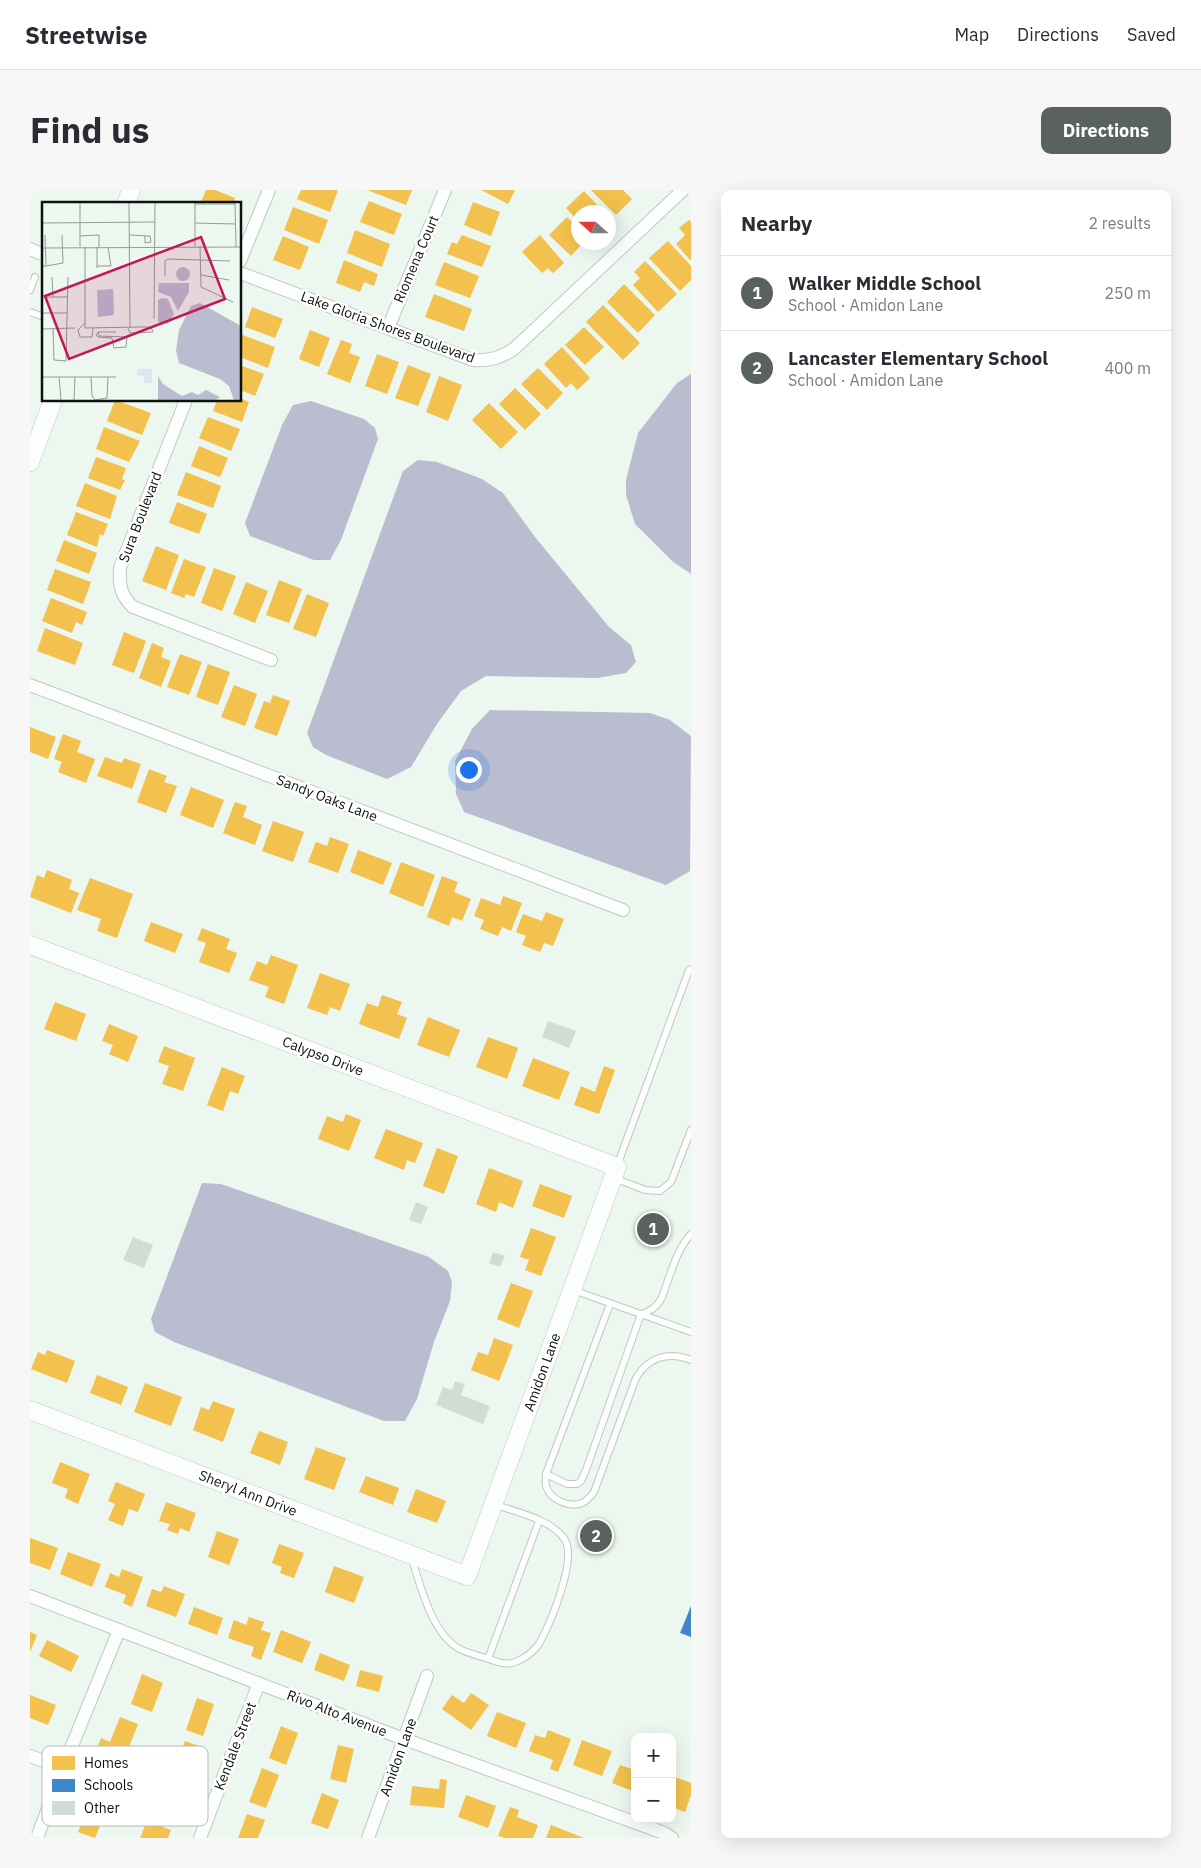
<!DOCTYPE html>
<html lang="en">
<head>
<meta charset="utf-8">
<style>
	body { margin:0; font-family:"IBM Plex Sans",sans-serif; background:#f7f7f7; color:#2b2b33 }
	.controls { position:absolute; right:15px; bottom:15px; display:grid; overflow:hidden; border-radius:10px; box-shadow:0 5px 20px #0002 }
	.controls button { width:45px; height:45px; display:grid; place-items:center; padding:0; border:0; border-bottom:1px solid #e1e1e2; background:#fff; color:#2b2b33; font:25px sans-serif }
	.compass { position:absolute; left:541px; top:15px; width:45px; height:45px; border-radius:50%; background:#fff; box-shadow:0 5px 20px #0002; rotate:291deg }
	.you { position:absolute; left:438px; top:579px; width:18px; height:18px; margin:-12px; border:4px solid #fff; border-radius:50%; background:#1a73e8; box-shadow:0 0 0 8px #1a73e833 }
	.badge { display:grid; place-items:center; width:32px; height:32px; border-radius:50%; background:#5a625d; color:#fff; font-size:16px; font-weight:700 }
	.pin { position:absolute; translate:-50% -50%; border:2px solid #fff; box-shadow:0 1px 5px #0006 }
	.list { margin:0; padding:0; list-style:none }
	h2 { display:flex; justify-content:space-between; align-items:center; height:65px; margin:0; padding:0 20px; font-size:21px }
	h2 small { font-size:16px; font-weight:400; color:#7c7c81 }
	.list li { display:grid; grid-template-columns:32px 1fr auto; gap:15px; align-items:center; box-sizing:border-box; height:75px; padding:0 20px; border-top:1px solid #e1e1e2 }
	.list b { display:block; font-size:19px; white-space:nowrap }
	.list p { margin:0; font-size:16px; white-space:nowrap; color:#7c7c81 }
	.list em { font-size:16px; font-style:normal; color:#7c7c81 }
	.map { position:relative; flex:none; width:661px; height:1648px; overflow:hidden; border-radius:10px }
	header { display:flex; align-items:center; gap:30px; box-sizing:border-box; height:70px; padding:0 25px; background:#fff; border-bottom:1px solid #e1e1e2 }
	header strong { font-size:24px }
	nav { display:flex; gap:28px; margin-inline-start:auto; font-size:18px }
	.intro { display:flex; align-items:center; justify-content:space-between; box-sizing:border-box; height:120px; padding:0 30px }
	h1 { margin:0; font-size:35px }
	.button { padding:12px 22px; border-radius:10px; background:#5a625d; color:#fff; font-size:18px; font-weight:700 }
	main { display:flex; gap:30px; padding:0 30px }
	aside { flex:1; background:#fff; border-radius:10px; box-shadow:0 5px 20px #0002 }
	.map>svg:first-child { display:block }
	.water { fill:#babcd0 }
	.homes { fill:#f2c14e }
	.schools { fill:#3f88c5 }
	.building { fill:#d1dcd4 }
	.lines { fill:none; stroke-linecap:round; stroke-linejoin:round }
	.lane-casing { stroke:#bfc8c2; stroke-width:8 }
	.street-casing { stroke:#bfc8c2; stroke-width:14 }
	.secondary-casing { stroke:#bfc8c2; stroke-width:19 }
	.lane { stroke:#fcfefd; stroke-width:6 }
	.street { stroke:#fcfefd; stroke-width:12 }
	.secondary { stroke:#fcfefd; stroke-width:18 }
	.labels { text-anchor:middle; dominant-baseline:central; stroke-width:5; stroke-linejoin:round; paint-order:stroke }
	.street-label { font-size:14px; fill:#0c120e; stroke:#fff }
	.inset-road { fill:none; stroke:#929b95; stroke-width:1 }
	.view { fill:#c2185b; fill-opacity:0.15; stroke:#c2185b; stroke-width:2.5 }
	.inset-edge { fill:none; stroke:#0c120e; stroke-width:2.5 }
	.key { fill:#fff; stroke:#b6b8b7; stroke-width:1 }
	.key-label { font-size:14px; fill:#0c120e }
</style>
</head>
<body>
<header>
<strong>Streetwise</strong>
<nav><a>Map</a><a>Directions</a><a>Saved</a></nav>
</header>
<div class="intro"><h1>Find us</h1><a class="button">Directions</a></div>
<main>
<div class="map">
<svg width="661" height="1648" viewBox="0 0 661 1648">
	<rect width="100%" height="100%" fill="#ecf7ef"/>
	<g class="water">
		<path d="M661 184V384L642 371 605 334 596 305V290L608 243 647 193Z"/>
		<path d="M281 211 334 229 345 238 348 249 311 350 300 370H284L220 346 215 333 252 235 263 215Z"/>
		<path d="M388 270 407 272 452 289 473 303 505 347 579 437 601 455 606 472 596 483 567 488 456 486 431 501 407 534 381 577 357 589 296 565 283 557 277 543 373 281Z"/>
		<path d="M460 520 620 523 640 530 661 546 660 681 636 695 434 622 426 604 425 571 442 539Z"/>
		<path d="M172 993 191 994 399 1067 418 1081 422 1092 420 1111 404 1152 387 1209 375 1231H354L144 1152 125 1142 121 1129Z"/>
	</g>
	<g class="homes">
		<path d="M176 0H185L205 8 203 14H170Z"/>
		<path d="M271 0H308L300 22 267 9Z"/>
		<path d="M337 0H382L376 15Z"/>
		<path d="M451 0H485L478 14Z"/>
		<path d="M561 0H593L602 9 586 25Z"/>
		<path d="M554 1 574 22H548V31L536 18Z"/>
		<path d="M339 11 372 24 364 45 330 32Z"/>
		<path d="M443 12 470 22 461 46 434 35Z"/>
		<path d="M263 17 298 30 289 54 254 40Z"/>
		<path d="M537 27 548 38V52H554L541 66 519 45Z"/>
		<path d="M659 30 661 32V71L646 54 655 45 649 38Z"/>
		<path d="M325 40 360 54 352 77 317 63Z"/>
		<path d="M432 45 461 56 452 77 417 64 422 52 427 54Z"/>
		<path d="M510 45 534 73 523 83 518 78 512 83 492 62Z"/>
		<path d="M253 46 279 57 270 80 243 70Z"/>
		<path d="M638 51 661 76V90L650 101 619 68Z"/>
		<path d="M314 70 348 84 344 96 334 92 330 102 306 93Z"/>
		<path d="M615 71 647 104 628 122 603 95 610 88 604 82Z"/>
		<path d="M414 72 449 86 440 108 405 95Z"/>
		<path d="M594 94 625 125 608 143 577 112Z"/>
		<path d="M404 104 442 119 434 141 395 127Z"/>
		<path d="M573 115 610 153 593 170 556 132Z"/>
		<path d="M222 117 253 129 245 148 215 137Z"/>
		<path d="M554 137 574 157 555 175 535 155Z"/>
		<path d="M280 140 300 148 289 177 269 169Z"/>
		<path d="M210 144 245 157 238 178 210 167Z"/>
		<path d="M311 150 322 154 319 163 330 167 320 193 297 184Z"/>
		<path d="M532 157 560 188 547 200 541 193 536 198 514 174Z"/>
		<path d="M347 164 369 172 357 204 335 196Z"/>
		<path d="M210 175 234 184 225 206 210 200Z"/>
		<path d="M378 175 401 184 388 216 365 208Z"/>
		<path d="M508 178 533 203 517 220 491 194Z"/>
		<path d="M409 186 432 195 418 231 396 222Z"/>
		<path d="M485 198 511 224 495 240 469 214Z"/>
		<path d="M210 208 219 212 212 232 183 221 187 210H210Z"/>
		<path d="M85 210 121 223 112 245 77 231Z"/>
		<path d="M459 213 488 242 471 259 442 230Z"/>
		<path d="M178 227 210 239 201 261 169 248Z"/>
		<path d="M74 237 110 251 99 272 66 259Z"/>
		<path d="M169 256 198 268 190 287 161 276Z"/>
		<path d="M66 267 96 278 92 289 95 290 90 300 58 288Z"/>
		<path d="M156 282 191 296 183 318 147 305Z"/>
		<path d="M55 293 87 306 80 329 46 316Z"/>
		<path d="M147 312 177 324 169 344 139 333Z"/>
		<path d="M46 322 78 334 73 346 70 344 67 357 37 345Z"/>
		<path d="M34 350 67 363 59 384 26 371Z"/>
		<path d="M126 356 149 365 136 400 112 391Z"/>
		<path d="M154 369 176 377 164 407 156 404 154 408 141 403Z"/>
		<path d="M184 378 206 386 192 421 171 413Z"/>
		<path d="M25 379 61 392 53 414 17 400Z"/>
		<path d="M249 390 272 399 259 433 236 425Z"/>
		<path d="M216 392 238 401 225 433 203 424Z"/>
		<path d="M277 404 299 413 286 447 263 439Z"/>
		<path d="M21 408 57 422 52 435 46 432 42 443 12 431Z"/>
		<path d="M15 438 53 453 45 475 7 461Z"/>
		<path d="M94 442 116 451 104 483 82 475Z"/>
		<path d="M122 453 134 458 131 467 141 471 131 497 109 488Z"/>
		<path d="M150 464 172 472 159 505 137 497Z"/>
		<path d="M178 474 200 482 188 515 166 507Z"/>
		<path d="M204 495 227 504 215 536 191 527Z"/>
		<path d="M243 505 260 511 247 546 224 538 234 511 240 513Z"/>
		<path d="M0 537 26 547 18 569 0 562Z"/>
		<path d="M33 544 51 551 47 562 65 569 56 593 28 582 32 572 24 569Z"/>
		<path d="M75 567 92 573 94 568 111 574 102 599 67 586Z"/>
		<path d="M119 579 137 586 134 592 147 596 136 623 107 612Z"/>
		<path d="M161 597 194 610 183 638 150 625Z"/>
		<path d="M205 612 217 616 213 627 232 635 225 655 193 643Z"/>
		<path d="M243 631 274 642 263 672 232 661Z"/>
		<path d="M300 647 319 654 308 683 278 672 286 652 297 656Z"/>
		<path d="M328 660 362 673 353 695 320 682Z"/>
		<path d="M371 672 405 685 393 717 359 703Z"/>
		<path d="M17 680 42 690 39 699 49 703 41 723 0 707 7 685 14 688Z"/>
		<path d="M412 686 428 692 424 702 441 709 432 731 422 727 419 736 397 727Z"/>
		<path d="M60 688 103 704 87 748 67 741 71 729 47 720Z"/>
		<path d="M473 706 492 713 481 741 472 737 468 746 450 739 454 730 444 726 451 708 470 715Z"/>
		<path d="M516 722 534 729 523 756 514 753 510 762 492 755 496 746 486 742 493 724 512 731Z"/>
		<path d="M121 732 153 744 145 763 114 751Z"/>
		<path d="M172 738 200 749 196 759 207 763 199 783 169 772 176 753 167 750Z"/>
		<path d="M241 765 268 775 254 814 235 807 239 797 219 790 227 771 237 775Z"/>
		<path d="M290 783 320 794 310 821 300 817 297 825 277 818Z"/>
		<path d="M352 805 372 812 367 824 377 828 369 849 329 834 337 813 348 817Z"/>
		<path d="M25 812 56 824 46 851 14 839Z"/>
		<path d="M398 827 430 840 419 867 387 855Z"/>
		<path d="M79 834 108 846 98 872 79 864 83 855 72 851Z"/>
		<path d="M458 847 488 858 477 889 446 877Z"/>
		<path d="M134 856 165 868 153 901 132 894 139 876 128 872Z"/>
		<path d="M503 868 540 882 529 910 492 896Z"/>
		<path d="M574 876 585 880 569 924 544 915 551 896 565 902Z"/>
		<path d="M192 877 215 886 208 904 200 901 193 921 177 915Z"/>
		<path d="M316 924 331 930 319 961 288 949 297 926 313 932Z"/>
		<path d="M356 939 393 953 385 973 377 970 374 980 344 968Z"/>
		<path d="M407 958 428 966 414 1004 393 996Z"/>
		<path d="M459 978 493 991 483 1018 469 1012 466 1022 446 1014Z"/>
		<path d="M510 994 542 1006 534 1028 502 1016Z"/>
		<path d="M501 1038 526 1047 511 1086 495 1080 499 1070 490 1067Z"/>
		<path d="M481 1093 503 1101 489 1138 467 1129Z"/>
		<path d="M464 1148 483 1155 469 1191 441 1180 448 1162 458 1165Z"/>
		<path d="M17 1160 45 1171 37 1193 1 1179 8 1162 15 1165Z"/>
		<path d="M67 1185 98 1197 91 1215 60 1203Z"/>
		<path d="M115 1193 152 1207 141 1236 104 1222Z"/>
		<path d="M183 1211 205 1219 193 1252 163 1240 171 1217 179 1220Z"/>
		<path d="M229 1241 258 1252 250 1275 220 1263Z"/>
		<path d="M286 1257 316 1268 304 1300 274 1289Z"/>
		<path d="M30 1272 60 1284 48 1314 35 1308 38 1299 22 1293Z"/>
		<path d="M336 1286 369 1298 363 1315 329 1302Z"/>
		<path d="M86 1292 115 1304 108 1322 99 1319 93 1336 78 1330 85 1314 78 1311Z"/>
		<path d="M386 1299 416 1311 407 1333 377 1322Z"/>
		<path d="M136 1312 166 1323 159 1342 150 1338 148 1344 137 1340 140 1334 129 1331Z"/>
		<path d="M187 1341 209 1349 199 1375 178 1367Z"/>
		<path d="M0 1348 28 1358 20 1380 0 1373Z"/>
		<path d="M249 1354 274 1363 264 1388 250 1383 252 1377 242 1373Z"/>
		<path d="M38 1362 71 1374 62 1397 30 1384Z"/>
		<path d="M304 1376 334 1387 324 1413 295 1402Z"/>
		<path d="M92 1379 113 1387 102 1417 93 1413 96 1405 75 1397 80 1383 89 1387Z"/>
		<path d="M134 1396 155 1404 146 1427 116 1416 122 1399 131 1402Z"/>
		<path d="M164 1417 193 1428 187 1445 158 1434Z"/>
		<path d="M219 1427 234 1432 231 1440 241 1443 231 1470 221 1466 224 1457 198 1448 204 1430 216 1435Z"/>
		<path d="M251 1440 281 1452 272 1473 243 1462Z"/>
		<path d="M0 1442 7 1445 0 1462Z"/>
		<path d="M17 1450 49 1466 41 1482 9 1466Z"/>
		<path d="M290 1463 320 1475 314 1491 284 1480Z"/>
		<path d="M330 1480 353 1486 349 1502 326 1496Z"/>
		<path d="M112 1484 133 1493 122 1522 101 1514Z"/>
		<path d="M441 1503 459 1515 441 1540 412 1519 422 1505 434 1513Z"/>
		<path d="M0 1505 26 1515 18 1535 0 1528Z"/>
		<path d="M167 1508 184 1514 173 1546 156 1540Z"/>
		<path d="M467 1522 496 1533 486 1558 457 1546Z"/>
		<path d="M90 1527 108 1534 95 1567 68 1556 71 1548 80 1552Z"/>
		<path d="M251 1536 268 1543 256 1575 239 1568Z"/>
		<path d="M518 1540 541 1549 528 1582 520 1579 523 1570 499 1561 505 1545 515 1548Z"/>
		<path d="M552 1550 582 1561 572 1586 543 1575Z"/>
		<path d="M155 1551 171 1557 159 1589 143 1583Z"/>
		<path d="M308 1555 324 1559 316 1593 300 1589Z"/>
		<path d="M590 1575 605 1580V1602L582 1593Z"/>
		<path d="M232 1578 249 1585 236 1618 219 1612Z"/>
		<path d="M645 1587 661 1593V1605L655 1622 642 1617V1595Z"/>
		<path d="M410 1589 417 1590 414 1618 380 1615 382 1596 409 1599Z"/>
		<path d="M292 1603 309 1610 298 1639 281 1633Z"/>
		<path d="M436 1605 466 1616 458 1638 428 1627Z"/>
		<path d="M59 1612 77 1619 65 1648 48 1642Z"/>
		<path d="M480 1617 489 1620 487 1627 508 1635 503 1648H475L468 1646Z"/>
		<path d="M217 1624 235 1630 228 1648H208Z"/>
		<path d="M117 1631 141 1640 138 1648H110Z"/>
		<path d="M521 1635 554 1648H516Z"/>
	</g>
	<path class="schools" d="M661 1416V1447L650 1443Z"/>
	<g class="building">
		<path d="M518 831 546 841 539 858 512 847Z"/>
		<path d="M386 1012 398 1017 391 1034 379 1030Z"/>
		<path d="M103 1047 123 1055 114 1078 93 1070Z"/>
		<path d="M463 1062 475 1066 470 1077 459 1073Z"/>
		<path d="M425 1191 435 1194 431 1205 460 1216 453 1234 406 1215 413 1197 422 1200Z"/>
	</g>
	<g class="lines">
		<defs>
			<g id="lane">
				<path d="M0 100 5 87"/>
				<path d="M0 122 14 127"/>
				<path d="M587 976 659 780 661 779"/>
				<path d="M584 988 615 1000 630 1001 641 992 661 940"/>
				<path d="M543 1100 661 1142"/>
				<path d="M580 1114 516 1284C516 1288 515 1293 516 1296 520 1310 540 1318 552 1313 557 1311 561 1306 564 1302L606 1188C618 1167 639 1161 661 1170"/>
				<path d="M611 1124C618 1123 626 1117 630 1111 633 1106 635 1099 637 1093 643 1076 649 1057 661 1044"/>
				<path d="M516 1284 537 1294H547L551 1291 556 1280 611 1124"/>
				<path d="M382 1369C390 1395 402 1443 428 1458 436 1463 447 1465 456 1468 472 1474 480 1477 495 1467 500 1464 506 1458 509 1454 520 1434 547 1371 535 1350 523 1330 487 1322 466 1315"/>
				<path d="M458 1469 509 1331"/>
			</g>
			<g id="street">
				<path d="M0 59 14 65"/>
				<path d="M210 71 239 0"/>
				<path d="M210 83 443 170C460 171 471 168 485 158L653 0"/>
				<path d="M358 138 415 0"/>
				<path d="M156 210 90 378C89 394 90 405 103 417L241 470"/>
				<path d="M0 495 593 720"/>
				<path d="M0 1406 374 1549 634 1643 642 1648"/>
				<path d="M0 1566 33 1578"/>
				<path d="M7 1648 33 1578 89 1440"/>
				<path d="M170 1648 229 1493"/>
				<path d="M338 1648 397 1486"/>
			</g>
			<g id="secondary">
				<path d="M96 14 101 0"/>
				<path d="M0 272 23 210"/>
				<path d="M0 755 587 977 437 1386 0 1220"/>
			</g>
		</defs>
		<use href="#lane" class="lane-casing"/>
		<use href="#street" class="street-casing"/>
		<use href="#secondary" class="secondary-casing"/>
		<use href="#lane" class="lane"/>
		<use href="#street" class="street"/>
		<use href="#secondary" class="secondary"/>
	</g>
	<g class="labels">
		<g class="street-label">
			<text transform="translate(386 69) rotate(-67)">Riomena Court</text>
			<text transform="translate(358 137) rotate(20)">Lake Gloria Shores Boulevard</text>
			<text transform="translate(110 327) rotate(-69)">Sura Boulevard</text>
			<text transform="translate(297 608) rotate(21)">Sandy Oaks Lane</text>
			<text transform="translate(293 866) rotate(21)">Calypso Drive</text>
			<text transform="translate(512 1182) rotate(-70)">Amidon Lane</text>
			<text transform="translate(218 1303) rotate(21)">Sheryl Ann Drive</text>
			<text transform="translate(307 1523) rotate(21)">Rivo Alto Avenue</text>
			<text transform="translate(205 1556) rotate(-69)">Kendale Street</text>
			<text transform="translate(368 1567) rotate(-70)">Amidon Lane</text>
		</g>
	</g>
	<g transform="translate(12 12)">
		<rect width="199" height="199" fill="#ecf7ef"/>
		<path d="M95 167H110V181H102V174L95 173Z" fill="#e1e5f3"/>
		<path d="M134 72a7 7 0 1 1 14 0a7 7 0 1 1-14 0ZM117 81H147V90L136 109 129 95 116 90ZM71 87 72 113 56 115 55 88ZM120 96 126 97 132 112 126 122 116 120V98ZM158 101 199 124V198H192L187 184 178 177 137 161 134 149 137 128 149 104ZM116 174 121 182 140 194 150 190 156 193 164 188 178 195 174 198H116Z" fill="#babcd0"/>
		<path class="inset-road" d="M38 0V45M87 0 88 126M153 0V44M193 0 194 45M153 2H193M0 21 113 20M153 21 193 22M87 33 108 34 109 40 103 41V34M38 34 57 33V45M158 44 159 85 191 100M43 45V126L97 125H109L111 130 88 131 86 126M55 45V66M0 46 199 45M0 64H4L3 33M4 64 21 61 20 33M55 64H69L66 45M159 73 187 78M123 74V59L126 57 188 59M10 75 11 95M0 95H26M0 111H26M112 117 113 0M43 121 36 128 38 135H50L51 126M0 127 33 126M11 127 12 158 24 159 26 75M56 130 57 134 85 135 84 145 72 146 70 136 56 135 54 133 56 130H74M0 175H74M17 175 19 198M49 175 50 194 53 198 65 196 66 175M0 196V175M32 198 33 175"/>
		<path class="view" d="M159 35 183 97 27 157 3 94Z"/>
		<rect width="199" height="199" class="inset-edge"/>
	</g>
	<rect x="12" y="1556" width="166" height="80" rx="8" class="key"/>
	<rect x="22" y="1566" width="23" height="14" fill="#f2c14e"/>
	<rect x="22" y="1589" width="23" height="13" fill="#3f88c5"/>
	<rect x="22" y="1611" width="23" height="14" fill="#d1dcd4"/>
	<g class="key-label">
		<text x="54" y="1578">Homes</text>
		<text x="54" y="1600">Schools</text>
		<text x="54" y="1623">Other</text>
	</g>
</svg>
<div class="controls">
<button>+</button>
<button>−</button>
</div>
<svg class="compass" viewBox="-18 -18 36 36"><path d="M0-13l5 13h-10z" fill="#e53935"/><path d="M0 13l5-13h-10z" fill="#7c7c81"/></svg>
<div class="you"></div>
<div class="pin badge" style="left:623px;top:1039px">1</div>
<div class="pin badge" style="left:566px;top:1346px">2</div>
</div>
<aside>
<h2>Nearby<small>2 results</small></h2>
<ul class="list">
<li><span class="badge">1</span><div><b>Walker Middle School</b><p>School · Amidon Lane</p></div><em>250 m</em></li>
<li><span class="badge">2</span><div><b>Lancaster Elementary School</b><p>School · Amidon Lane</p></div><em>400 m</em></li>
</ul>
</aside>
</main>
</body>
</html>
